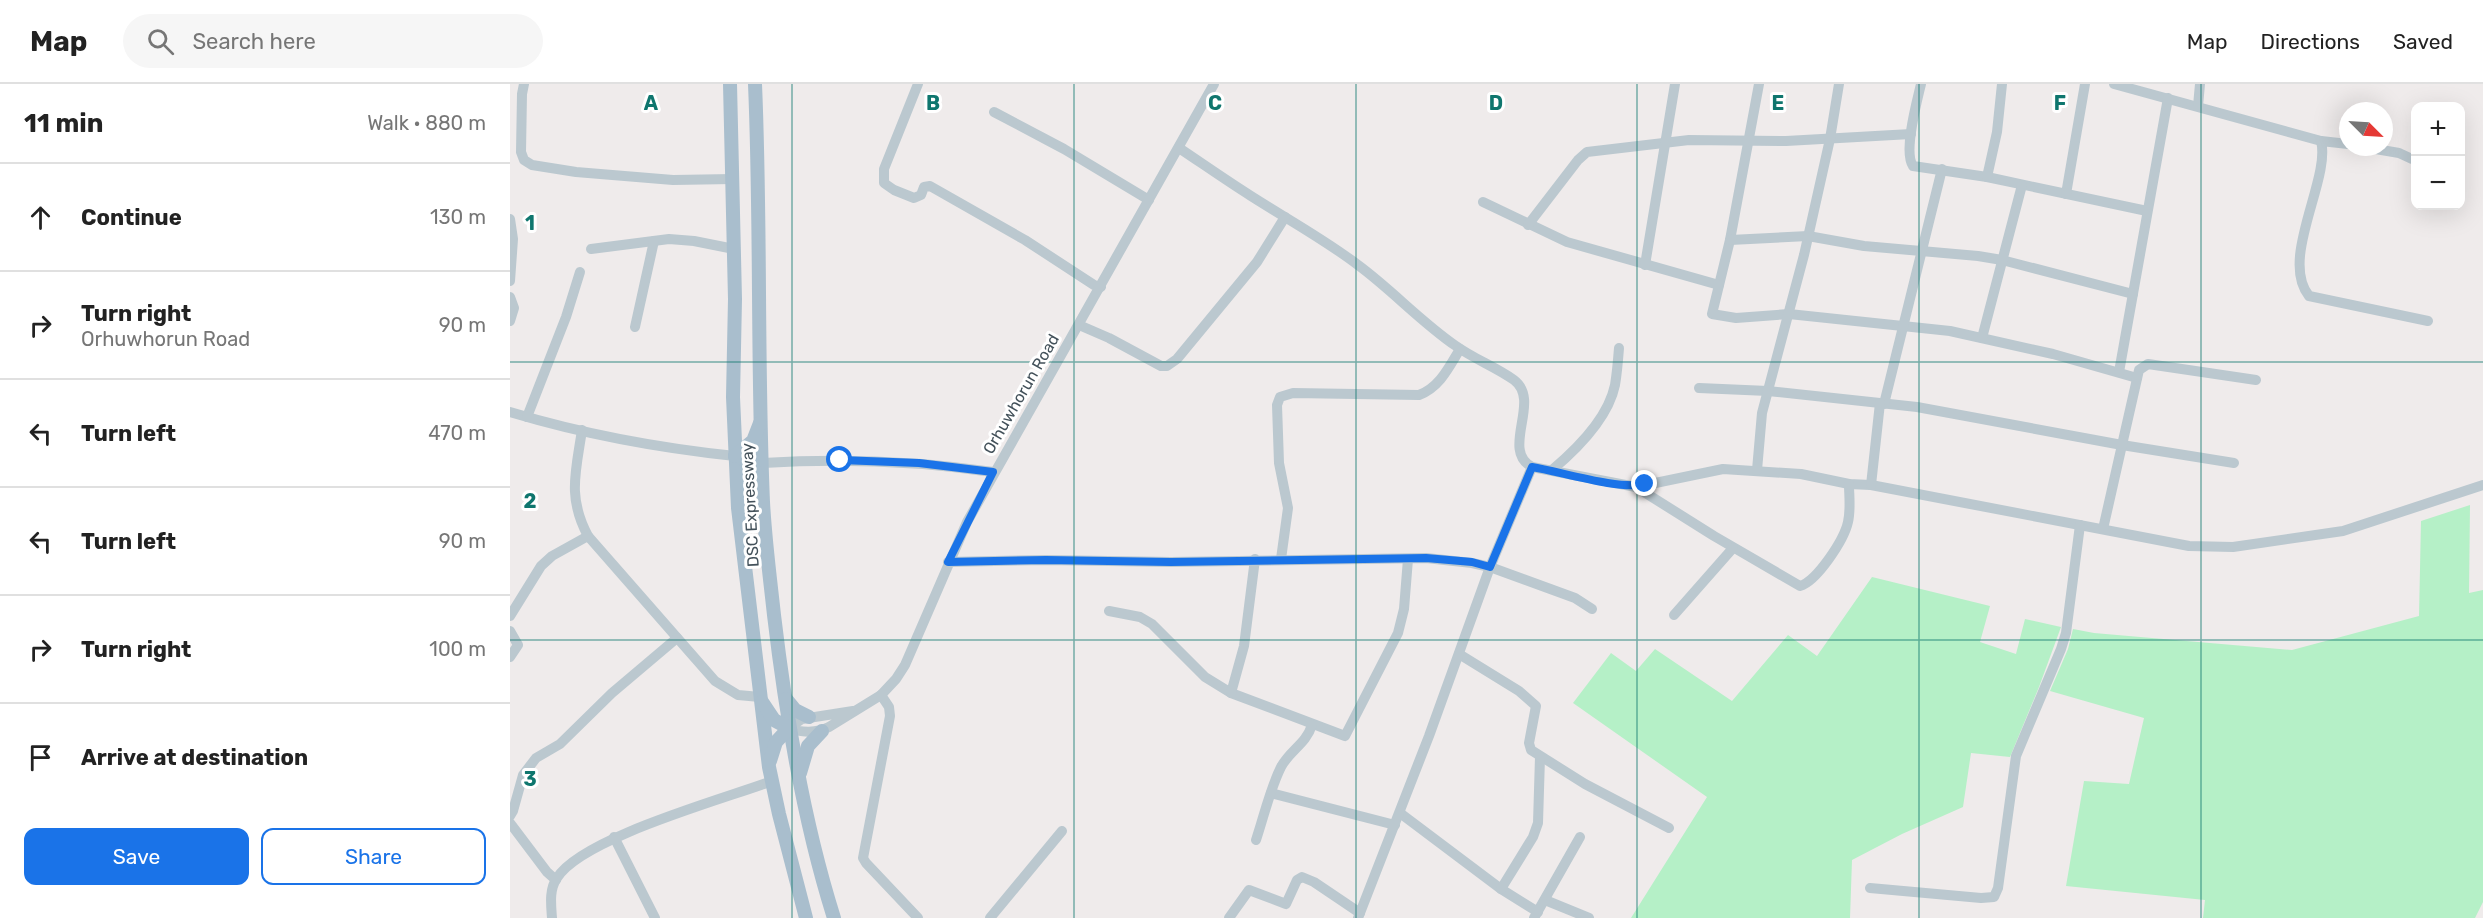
<!DOCTYPE html>
<html lang="en">
<head>
<meta charset="utf-8">
<style>
	body { margin:0; font-family:Rubik,sans-serif; background:#f6f6f6; color:#222 }
	.controls { position:absolute; right:18px; top:18px; display:grid; overflow:hidden; border-radius:12px; box-shadow:0 6px 24px #0002 }
	.controls button { width:54px; height:54px; display:grid; place-items:center; padding:0; border:0; border-bottom:2px solid #e0e0e0; background:#fff; color:#222; font:30px sans-serif }
	.compass { position:absolute; left:1829px; top:18px; width:54px; height:54px; border-radius:50%; background:#fff; box-shadow:0 6px 24px #0002; rotate:114deg }
	.stop { position:absolute; width:18px; height:18px; margin:-14px; border:4px solid #1a73e8; border-radius:50%; background:#fff }
	.stop.end { background:#1a73e8; border-color:#fff; box-shadow:0 2px 6px #0008 }
	.list { margin:0; padding:0; list-style:none }
	h2 { display:flex; justify-content:space-between; align-items:center; height:78px; margin:0; padding:0 24px; font-size:26px }
	h2 small { font-size:20px; font-weight:400; color:#767676 }
	.list li { display:grid; grid-template-columns:39px 1fr auto; gap:18px; align-items:center; box-sizing:border-box; height:108px; padding:0 24px; border-top:2px solid #e0e0e0 }
	.list b { display:block; font-size:22px; white-space:nowrap }
	.list p { margin:0; font-size:20px; white-space:nowrap; color:#767676 }
	.list em { font-size:20px; font-style:normal; color:#767676 }
	.actions { display:flex; gap:12px; padding:18px 24px }
	.actions a { flex:1; padding:14px 0; border:2px solid #1a73e8; border-radius:12px; text-align:center; font-size:21px; color:#1a73e8 }
	.actions .main { background:#1a73e8; color:#fff }
	.icon { flex:none; width:33px; height:33px; fill:none; stroke:currentColor; stroke-width:2; stroke-linecap:round; stroke-linejoin:round }
	.map { position:relative; flex:none; width:1973px; height:834px; overflow:hidden }
	header { display:flex; align-items:center; gap:36px; box-sizing:border-box; height:84px; padding:0 30px; background:#fff; border-bottom:2px solid #e0e0e0 }
	header strong { font-size:28px }
	nav { display:flex; gap:33px; margin-inline-start:auto; font-size:21px }
	.search { width:420px; height:54px; background:#f6f6f6; display:flex; align-items:center; gap:15px; box-sizing:border-box; padding:0 21px; border-radius:33px; color:#767676; font-size:22px }
	main { display:flex }
	aside { flex:1; background:#fff }
	.map>svg:first-child { display:block }
	.green { fill:#b5f0c7 }
	.lines { fill:none; stroke-linecap:round; stroke-linejoin:round }
	.minor { stroke:#bbc8cf; stroke-width:10 }
	.major { stroke:#a9becd; stroke-width:14 }
	.route { stroke:#1a73e8; stroke-width:8 }
	.grid { fill:none; stroke:#0f766e; stroke-width:1.5; stroke-opacity:0.55 }
	.labels { text-anchor:middle; dominant-baseline:central; stroke-width:6; stroke-linejoin:round; paint-order:stroke }
	.street-label { font-size:16px; fill:#43515a; stroke:#fff }
	.grid-label { font-size:20px; text-anchor:middle; font-weight:bold; fill:#0f766e; stroke:#fff; stroke-width:6; stroke-linejoin:round; paint-order:stroke }
</style>
</head>
<body>
<header>
<strong>Map</strong>
<div class="search"><svg class="icon" aria-label="search" viewBox="0 0 24 24"><circle cx="10" cy="10" r="6"/><path d="M15 15l6 6"/></svg>Search here</div>
<nav><a>Map</a><a>Directions</a><a>Saved</a></nav>
</header>
<main>
<aside>
<h2>11 min<small>Walk · 880 m</small></h2>
<ul class="list">
<li><svg class="icon" aria-label="ahead" viewBox="0 0 24 24"><path d="M12 20V5M6 11l6-6 6 6"/></svg><div><b>Continue</b></div><em>130 m</em></li>
<li><svg class="icon" aria-label="right" viewBox="0 0 24 24"><path d="M7 20v-9h11M14 6l5 5-5 5"/></svg><div><b>Turn right</b><p>Orhuwhorun Road</p></div><em>90 m</em></li>
<li><svg class="icon" aria-label="left" viewBox="0 0 24 24"><path d="M17 20v-9H6M10 6l-5 5 5 5"/></svg><div><b>Turn left</b></div><em>470 m</em></li>
<li><svg class="icon" aria-label="left" viewBox="0 0 24 24"><path d="M17 20v-9H6M10 6l-5 5 5 5"/></svg><div><b>Turn left</b></div><em>90 m</em></li>
<li><svg class="icon" aria-label="right" viewBox="0 0 24 24"><path d="M7 20v-9h11M14 6l5 5-5 5"/></svg><div><b>Turn right</b></div><em>100 m</em></li>
<li><svg class="icon" aria-label="arrive" viewBox="0 0 24 24"><path d="M6 21V4h12l-3 4 3 4H6"/></svg><div><b>Arrive at destination</b></div></li>
</ul>
<div class="actions"><a class="main">Save</a><a>Share</a></div>
</aside>
<div class="map">
<svg width="1973" height="834" viewBox="0 0 1973 834">
	<rect width="100%" height="100%" fill="#efebeb"/>
	<g class="green">
		<path d="M1960 421 1959 509 1973 506V818L1965 834H1693L1695 816 1556 802 1574 697 1619 700 1634 634 1540 607 1558 565 1563 545 1584 549 1782 566 1909 532 1911 437Z"/>
		<path d="M1362 493 1480 522 1470 558 1506 570 1515 535 1551 543 1529 603 1500 673 1461 669 1453 723 1392 750 1342 776 1340 834H1121L1197 713 1063 619 1101 569 1126 587 1145 565 1222 617 1278 551 1307 572Z"/>
	</g>
	<g class="lines">
		<g class="minor">
			<path d="M14 0 12 10 11 68 14 76 22 81 66 88 163 96 223 95"/>
			<path d="M408 0 374 85V99L384 106 404 114 411 111 414 103 420 102 515 156 584 201 591 203"/>
			<path d="M1249 0 1220 156 1202 230 1226 234 1279 230 1440 247 1543 270 1627 294"/>
			<path d="M1411 0C1407 17 1393 68 1403 82L1477 93 1637 127"/>
			<path d="M1604 0 1811 57C1821 95 1769 175 1799 212L1918 237"/>
			<path d="M1688 22 1690 0"/>
			<path d="M484 28 554 65 639 116"/>
			<path d="M1811 57 1838 60"/>
			<path d="M1854 63 1889 69 1902 75"/>
			<path d="M669 64C693 80 717 97 741 112 777 135 814 155 848 181 882 206 911 238 946 262 964 275 986 283 1004 296 1032 317 990 366 1022 383L1126 403 1213 385 1291 390 1339 400 1361 401 1679 462 1723 463 1833 447 1973 401"/>
			<path d="M1477 93 1487 48 1492 0"/>
			<path d="M1556 110 1575 0"/>
			<path d="M973 118 1057 158 1209 201"/>
			<path d="M0 135 3 155 0 197"/>
			<path d="M1018 141 1068 76 1077 68 1179 56 1276 57 1401 50"/>
			<path d="M1220 156 1298 152 1354 162 1468 172 1492 176 1623 210"/>
			<path d="M81 165 159 155 184 157 224 165"/>
			<path d="M1135 181 1165 0"/>
			<path d="M0 213 4 224 0 237"/>
			<path d="M569 241 599 254 651 282H657L667 275 747 178 775 133"/>
			<path d="M125 243 144 157"/>
			<path d="M1472 254 1512 101"/>
			<path d="M1609 288 1658 14"/>
			<path d="M1189 304 1258 307 1407 323 1612 361 1724 379"/>
			<path d="M1374 320 1432 85"/>
			<path d="M0 328C73 350 149 364 225 372"/>
			<path d="M17 333 56 233 70 188"/>
			<path d="M72 346C66 387 57 413 78 452L205 597 228 611 250 613"/>
			<path d="M253 379C331 374 407 377 483 388"/>
			<path d="M1042 386C1067 365 1098 335 1105 301 1107 289 1108 277 1109 264"/>
			<path d="M1247 386 1252 329 1294 171 1320 55 1329 0"/>
			<path d="M1361 401 1370 319"/>
			<path d="M1126 403 1204 452 1290 502C1307 497 1334 456 1338 438 1341 425 1339 412 1339 400"/>
			<path d="M1593 445 1629 286 1638 280 1746 296"/>
			<path d="M771 475 778 424 769 379 767 321 770 313 783 309 909 311C930 303 939 283 950 265"/>
			<path d="M438 478 536 476 661 478 916 474 962 479 980 483 1065 514 1082 525"/>
			<path d="M599 527 630 533 642 540 695 593 721 609 835 652 888 549 894 525 898 475"/>
			<path d="M1164 531 1223 464"/>
			<path d="M0 532 31 482 42 472 78 452"/>
			<path d="M0 547 8 561 0 573"/>
			<path d="M949 570 1009 607 1026 622 1019 659 1021 666 1075 700 1159 744"/>
			<path d="M721 609 734 562 745 475"/>
			<path d="M371 611 379 623 380 632 353 774 356 779 408 834"/>
			<path d="M343 627 292 635 279 644C291 649 307 649 319 643L371 611 386 595 395 581 457 438 704 0"/>
			<path d="M761 709 885 741"/>
			<path d="M890 729 991 805 1028 828"/>
			<path d="M0 732 3 727 13 691 26 674 50 660 102 609 167 554"/>
			<path d="M0 739 37 788 46 796"/>
			<path d="M104 753 145 834"/>
			<path d="M746 756C754 732 760 705 771 683 780 666 796 660 802 641"/>
			<path d="M1360 804 1471 814 1484 813 1488 804 1506 672 1551 565 1556 549 1570 441"/>
			<path d="M991 805 1023 753 1028 739 1030 673"/>
			<path d="M1035 816 1079 834"/>
			<path d="M42 834C41 821 39 805 47 794 71 754 214 715 262 697"/>
			<path d="M480 834 552 747"/>
			<path d="M719 834 739 806 776 820 787 796 792 793 804 798 850 829"/>
			<path d="M848 834 919 652 980 483 1022 383"/>
			<path d="M1024 834 1070 753"/>
		</g>
		<g class="major">
			<path d="M220 0 225 215 223 313 228 424 259 683 269 730 296 834"/>
			<path d="M245 0C251 139 247 279 253 418 255 456 260 494 264 531 276 633 293 736 324 834"/>
			<path d="M225 372C240 376 246 385 250 400"/>
			<path d="M225 372 243 357 250 339"/>
			<path d="M276 615 285 626 299 633"/>
			<path d="M252 618 264 636 279 644 266 658 260 677"/>
			<path d="M290 689 298 662 312 647"/>
		</g>
	</g>
	<g class="lines">
		<path class="route" d="M330 376 409 379 483 388 438 478 536 476 661 478 916 474 962 478 980 483 1022 383C1052 388 1108 406 1135 400"/>
	</g>
	<path class="grid" d="M282 0V834M564 0V834M846 0V834M1127 0V834M1409 0V834M1691 0V834M0 278H1973M0 556H1973"/>
	<g class="labels">
		<g class="street-label">
			<text transform="translate(511 310) rotate(-60)">Orhuwhorun Road</text>
			<text transform="translate(240 421) rotate(-93)">DSC Expressway</text>
		</g>
	</g>
	<g class="grid-label">
		<text x="141" y="26">A</text>
		<text x="423" y="26">B</text>
		<text x="705" y="26">C</text>
		<text x="986" y="26">D</text>
		<text x="1268" y="26">E</text>
		<text x="1550" y="26">F</text>
		<text x="20" y="146">1</text>
		<text x="20" y="424">2</text>
		<text x="20" y="702">3</text>
	</g>
</svg>
<div class="controls">
<button>+</button>
<button>−</button>
</div>
<svg class="compass" viewBox="-18 -18 36 36"><path d="M0-13l5 13h-10z" fill="#e53935"/><path d="M0 13l5-13h-10z" fill="#767676"/></svg>
<div class="stop" style="left:330px;top:376px"></div>
<div class="stop end" style="left:1135px;top:400px"></div>
</div>
</main>
</body>
</html>
